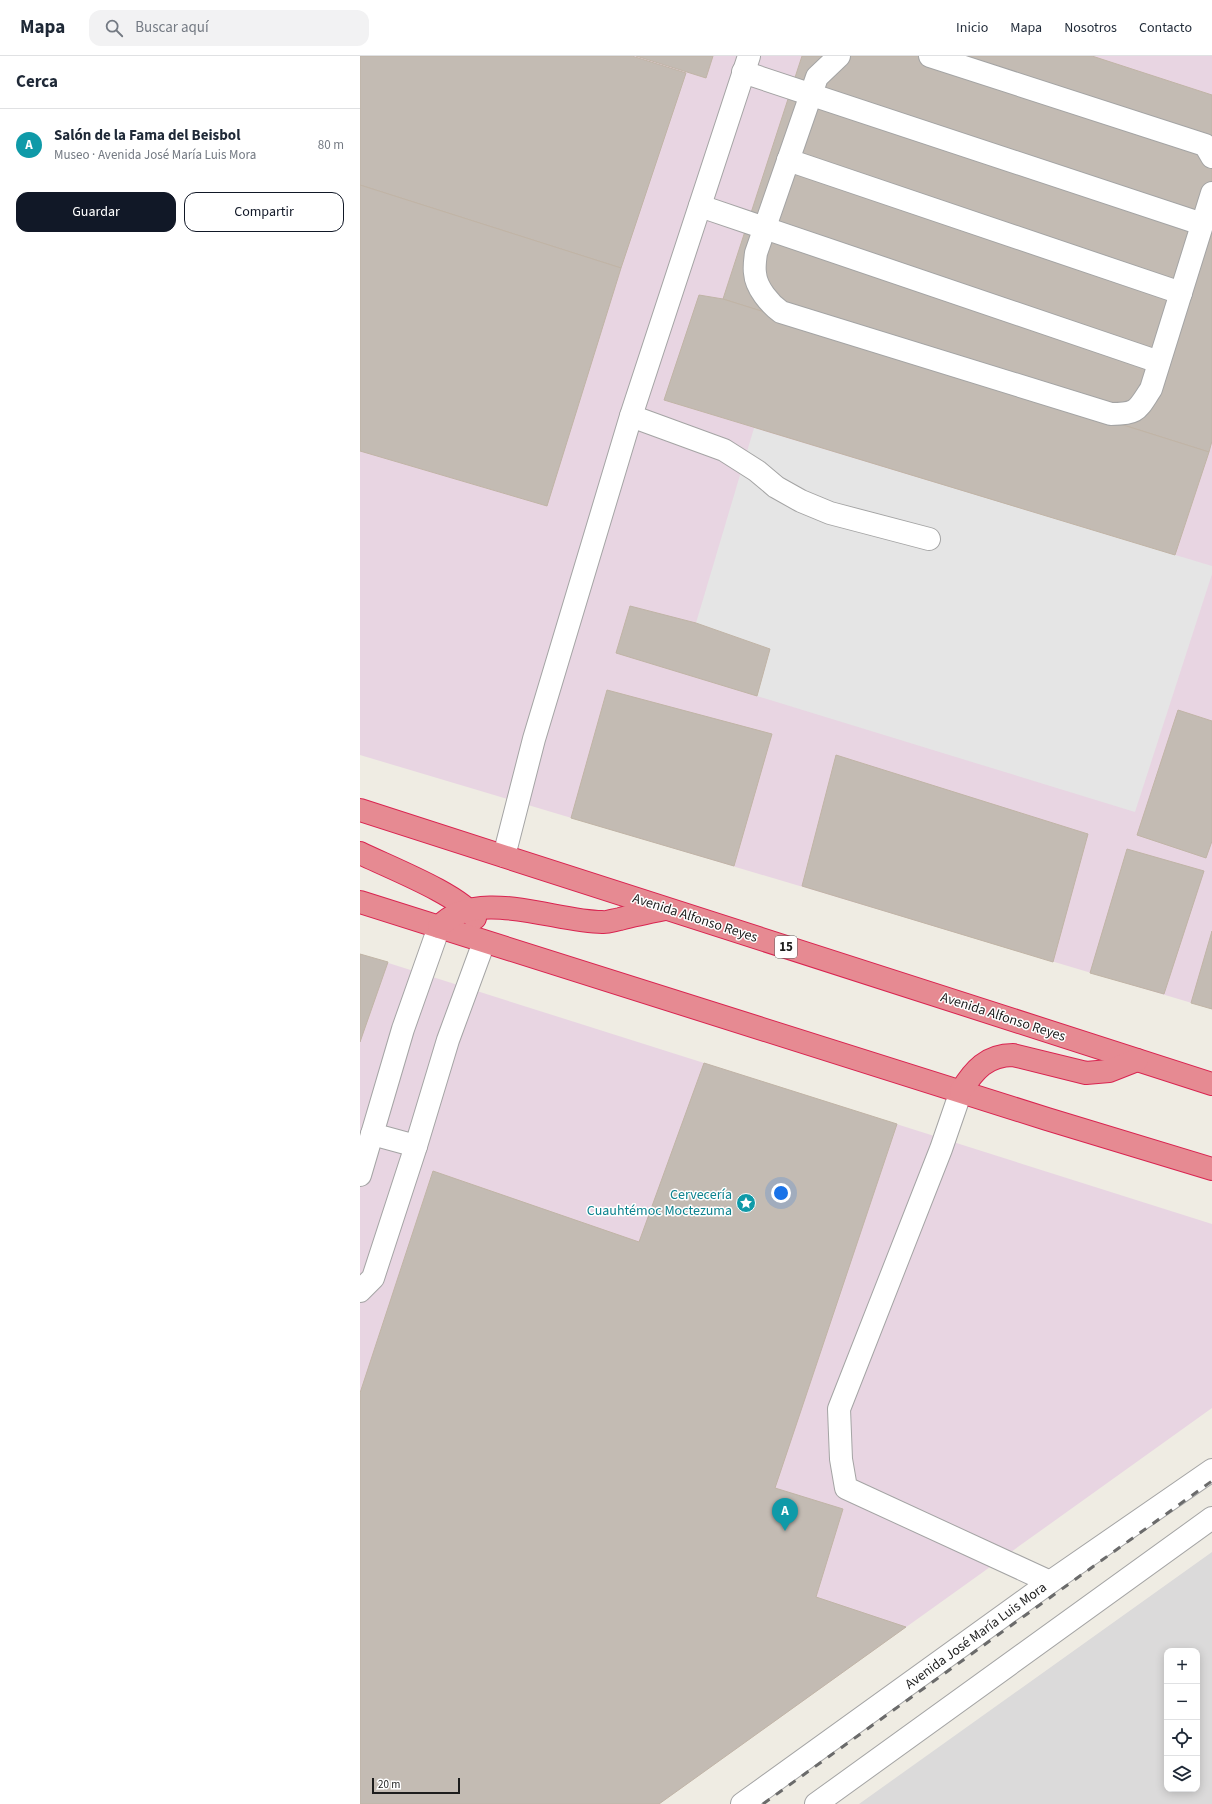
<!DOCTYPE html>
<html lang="es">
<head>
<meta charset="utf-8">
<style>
	body { margin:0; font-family:"Source Sans 3",sans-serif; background:#f2f2f3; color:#1f2937 }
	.controls { position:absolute; right:12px; bottom:12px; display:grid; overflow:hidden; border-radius:8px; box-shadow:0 2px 10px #0003 }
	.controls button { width:36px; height:36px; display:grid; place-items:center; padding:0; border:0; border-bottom:1px solid #e0e1e3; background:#fff; color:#1f2937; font:20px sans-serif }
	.scale { position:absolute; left:12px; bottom:10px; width:88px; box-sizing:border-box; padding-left:4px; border:2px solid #1d1d1d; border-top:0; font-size:11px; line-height:14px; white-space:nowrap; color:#1d1d1d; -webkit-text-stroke:3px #fff; paint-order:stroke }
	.you { position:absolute; left:421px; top:1137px; width:14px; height:14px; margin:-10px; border:3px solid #fff; border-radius:50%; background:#1a73e8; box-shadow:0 0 0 6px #1a73e833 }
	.badge { display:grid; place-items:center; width:26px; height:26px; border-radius:50%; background:#111827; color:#fff; font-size:13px; font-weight:700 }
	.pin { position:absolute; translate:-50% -33px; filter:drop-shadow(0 1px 2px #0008) }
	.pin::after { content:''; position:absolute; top:21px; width:14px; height:12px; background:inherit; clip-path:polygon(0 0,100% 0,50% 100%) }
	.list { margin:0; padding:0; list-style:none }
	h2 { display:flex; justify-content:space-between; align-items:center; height:52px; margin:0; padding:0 16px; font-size:17px }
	h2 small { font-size:13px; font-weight:400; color:#747a83 }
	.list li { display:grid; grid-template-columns:26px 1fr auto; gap:12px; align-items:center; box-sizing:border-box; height:72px; padding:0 16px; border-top:1px solid #e0e1e3 }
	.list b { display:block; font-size:15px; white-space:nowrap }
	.list p { margin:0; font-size:13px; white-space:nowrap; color:#747a83 }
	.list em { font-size:13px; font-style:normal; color:#747a83 }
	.actions { display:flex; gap:8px; padding:12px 16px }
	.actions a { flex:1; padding:9px 0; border:1px solid #111827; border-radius:12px; text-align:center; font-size:14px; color:#111827 }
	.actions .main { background:#111827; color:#fff }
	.icon { flex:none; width:22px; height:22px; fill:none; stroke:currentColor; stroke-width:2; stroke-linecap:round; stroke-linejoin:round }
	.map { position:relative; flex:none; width:852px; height:1748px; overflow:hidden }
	header { display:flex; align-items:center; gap:24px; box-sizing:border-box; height:56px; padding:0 20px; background:#fff; border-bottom:1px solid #e0e1e3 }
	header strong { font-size:19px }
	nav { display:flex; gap:22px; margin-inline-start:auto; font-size:14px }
	.search { width:280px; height:36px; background:#f2f2f3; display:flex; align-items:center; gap:10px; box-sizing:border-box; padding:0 14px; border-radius:12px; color:#747a83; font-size:15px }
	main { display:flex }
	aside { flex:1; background:#fff }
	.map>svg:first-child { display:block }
	.residential { fill:#dbdada; fill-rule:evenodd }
	.industrial { fill:#e8d5e2 }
	.parking { fill:#e5e5e5 }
	.building { fill:#c3bbb3; stroke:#c0b4a6 }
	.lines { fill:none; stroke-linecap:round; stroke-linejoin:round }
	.minor-casing { stroke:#a4a4a4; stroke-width:24 }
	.highway-casing { stroke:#d92450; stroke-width:24 }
	.minor { stroke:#fff; stroke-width:22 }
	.highway { stroke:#e68a92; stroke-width:22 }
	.rail { stroke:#6b6b6b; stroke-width:3; stroke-dasharray:8 8; stroke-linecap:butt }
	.labels { text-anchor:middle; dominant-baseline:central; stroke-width:3; stroke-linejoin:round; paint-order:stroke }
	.shield { fill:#fff; stroke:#616161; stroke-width:1 }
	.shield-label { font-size:13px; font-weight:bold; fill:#1d1d1d }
	.street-label { font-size:14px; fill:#1d1d1d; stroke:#fff }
	.culture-label { font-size:14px; fill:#0d838f; stroke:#fff; text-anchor:end }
</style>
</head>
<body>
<header>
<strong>Mapa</strong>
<div class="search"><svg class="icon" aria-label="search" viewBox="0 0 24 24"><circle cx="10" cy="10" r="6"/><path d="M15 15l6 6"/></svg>Buscar aquí</div>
<nav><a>Inicio</a><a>Mapa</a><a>Nosotros</a><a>Contacto</a></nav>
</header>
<main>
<aside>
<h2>Cerca<small></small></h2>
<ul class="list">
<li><span class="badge" style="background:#0f9aa8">A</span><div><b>Salón de la Fama del Beisbol</b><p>Museo · Avenida José María Luis Mora</p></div><em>80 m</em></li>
</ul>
<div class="actions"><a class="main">Guardar</a><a>Compartir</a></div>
</aside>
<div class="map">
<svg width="852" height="1748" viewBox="0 0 852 1748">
	<rect width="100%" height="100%" fill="#efece3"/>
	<path class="residential" d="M852 1496V1748H499ZM807 1595H837V1733H807Z"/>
	<g class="industrial">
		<path d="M0 0H852V953L0 699Z"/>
		<path d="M0 898 852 1168V1352L299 1748H0Z"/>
	</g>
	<path class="parking" d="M394 372 852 510V518L775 756 397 640 410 593 336 567Z"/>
	<g class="building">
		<path d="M0 0H272L326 17 261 212 0 129Z"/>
		<path d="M276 0H353L346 22Z"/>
		<path d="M442 0H732L852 39V385L849 396 363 243Z"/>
		<path d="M0 129 261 212 187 450 0 395Z"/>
		<path d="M339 239 363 243 849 396 815 499 304 344Z"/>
		<path d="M270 550 336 567 410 593 397 640 256 597Z"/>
		<path d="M247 634 412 678 374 810 211 762Z"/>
		<path d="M818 654 852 665V785L846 802 777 779Z"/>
		<path d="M476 699 728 778 693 906 442 830Z"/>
		<path d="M767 793 844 815 804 938 730 917Z"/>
		<path d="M852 875V953L831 947Z"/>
		<path d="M0 898 28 906 0 986Z"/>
		<path d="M344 1007 537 1068 415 1432 483 1453 456 1541 546 1571 299 1748H0V1337L73 1115 279 1186Z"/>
	</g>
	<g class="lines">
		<defs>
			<g id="minor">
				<path d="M479 0 457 21 396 197C395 204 394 211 395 217 396 232 410 248 421 256L751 358C778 358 777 354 791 333L852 137"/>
				<path d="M570 0 845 89 852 101"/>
				<path d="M383 16 842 168"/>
				<path d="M428 104 821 237"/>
				<path d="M340 150 799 306"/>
				<path d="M271 360 364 394 397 415 416 431 441 445 470 457 569 483"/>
				<path d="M144 800 174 683 271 360 389 0"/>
				<path d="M601 1035 581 1093 479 1353 481 1403 486 1432 690 1526"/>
				<path d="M12 1078 56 1090"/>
				<path d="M0 1119 43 973 79 871"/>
				<path d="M0 1235 13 1222 56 1090 88 984 124 886"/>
				<path d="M382 1748 690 1526 852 1414"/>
				<path d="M456 1748 852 1462"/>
			</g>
			<g id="highway">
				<path d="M0 754 852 1028"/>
				<path d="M0 797C26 810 101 839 115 862"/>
				<path d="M0 846 687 1063 852 1113"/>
				<path d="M79 871C116 830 195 866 242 866 247 867 254 864 260 863 275 859 290 856 305 853"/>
				<path d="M601 1035C614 1014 627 999 653 999L726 1017 749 1015 777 1004"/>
			</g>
		</defs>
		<use href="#minor" class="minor-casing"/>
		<use href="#highway" class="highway-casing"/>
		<use href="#minor" class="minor"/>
		<use href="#highway" class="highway"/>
		<path class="rail" d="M403 1748 852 1425"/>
	</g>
	<defs>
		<symbol id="sight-disc" viewBox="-11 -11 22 22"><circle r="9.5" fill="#0f9aa8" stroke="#fff"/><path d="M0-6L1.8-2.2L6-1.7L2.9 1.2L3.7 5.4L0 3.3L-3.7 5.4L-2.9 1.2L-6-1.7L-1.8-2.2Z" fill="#fff"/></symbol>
	</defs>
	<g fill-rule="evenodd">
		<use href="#sight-disc" x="375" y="1136" width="22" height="22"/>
	</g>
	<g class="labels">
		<rect class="shield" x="415" y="880" width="22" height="22" rx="3"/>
		<g class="shield-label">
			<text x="426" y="891">15</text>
		</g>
		<g class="street-label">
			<text transform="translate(335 862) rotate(18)">Avenida Alfonso Reyes</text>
			<text transform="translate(643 961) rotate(18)">Avenida Alfonso Reyes</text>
			<text transform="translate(616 1580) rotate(-36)">Avenida José María Luis Mora</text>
		</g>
		<g class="culture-label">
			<text x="372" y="1139">Cervecería<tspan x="372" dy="16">Cuauhtémoc Moctezuma</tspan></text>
		</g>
	</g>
</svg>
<div class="controls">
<button>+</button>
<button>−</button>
<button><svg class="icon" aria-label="locate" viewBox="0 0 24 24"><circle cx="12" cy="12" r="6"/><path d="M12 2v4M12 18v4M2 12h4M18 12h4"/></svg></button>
<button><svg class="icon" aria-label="layers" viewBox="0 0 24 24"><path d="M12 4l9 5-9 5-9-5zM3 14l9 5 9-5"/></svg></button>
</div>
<div class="scale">20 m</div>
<div class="you"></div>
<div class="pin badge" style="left:425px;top:1475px;background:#0f9aa8">A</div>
</div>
</main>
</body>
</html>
